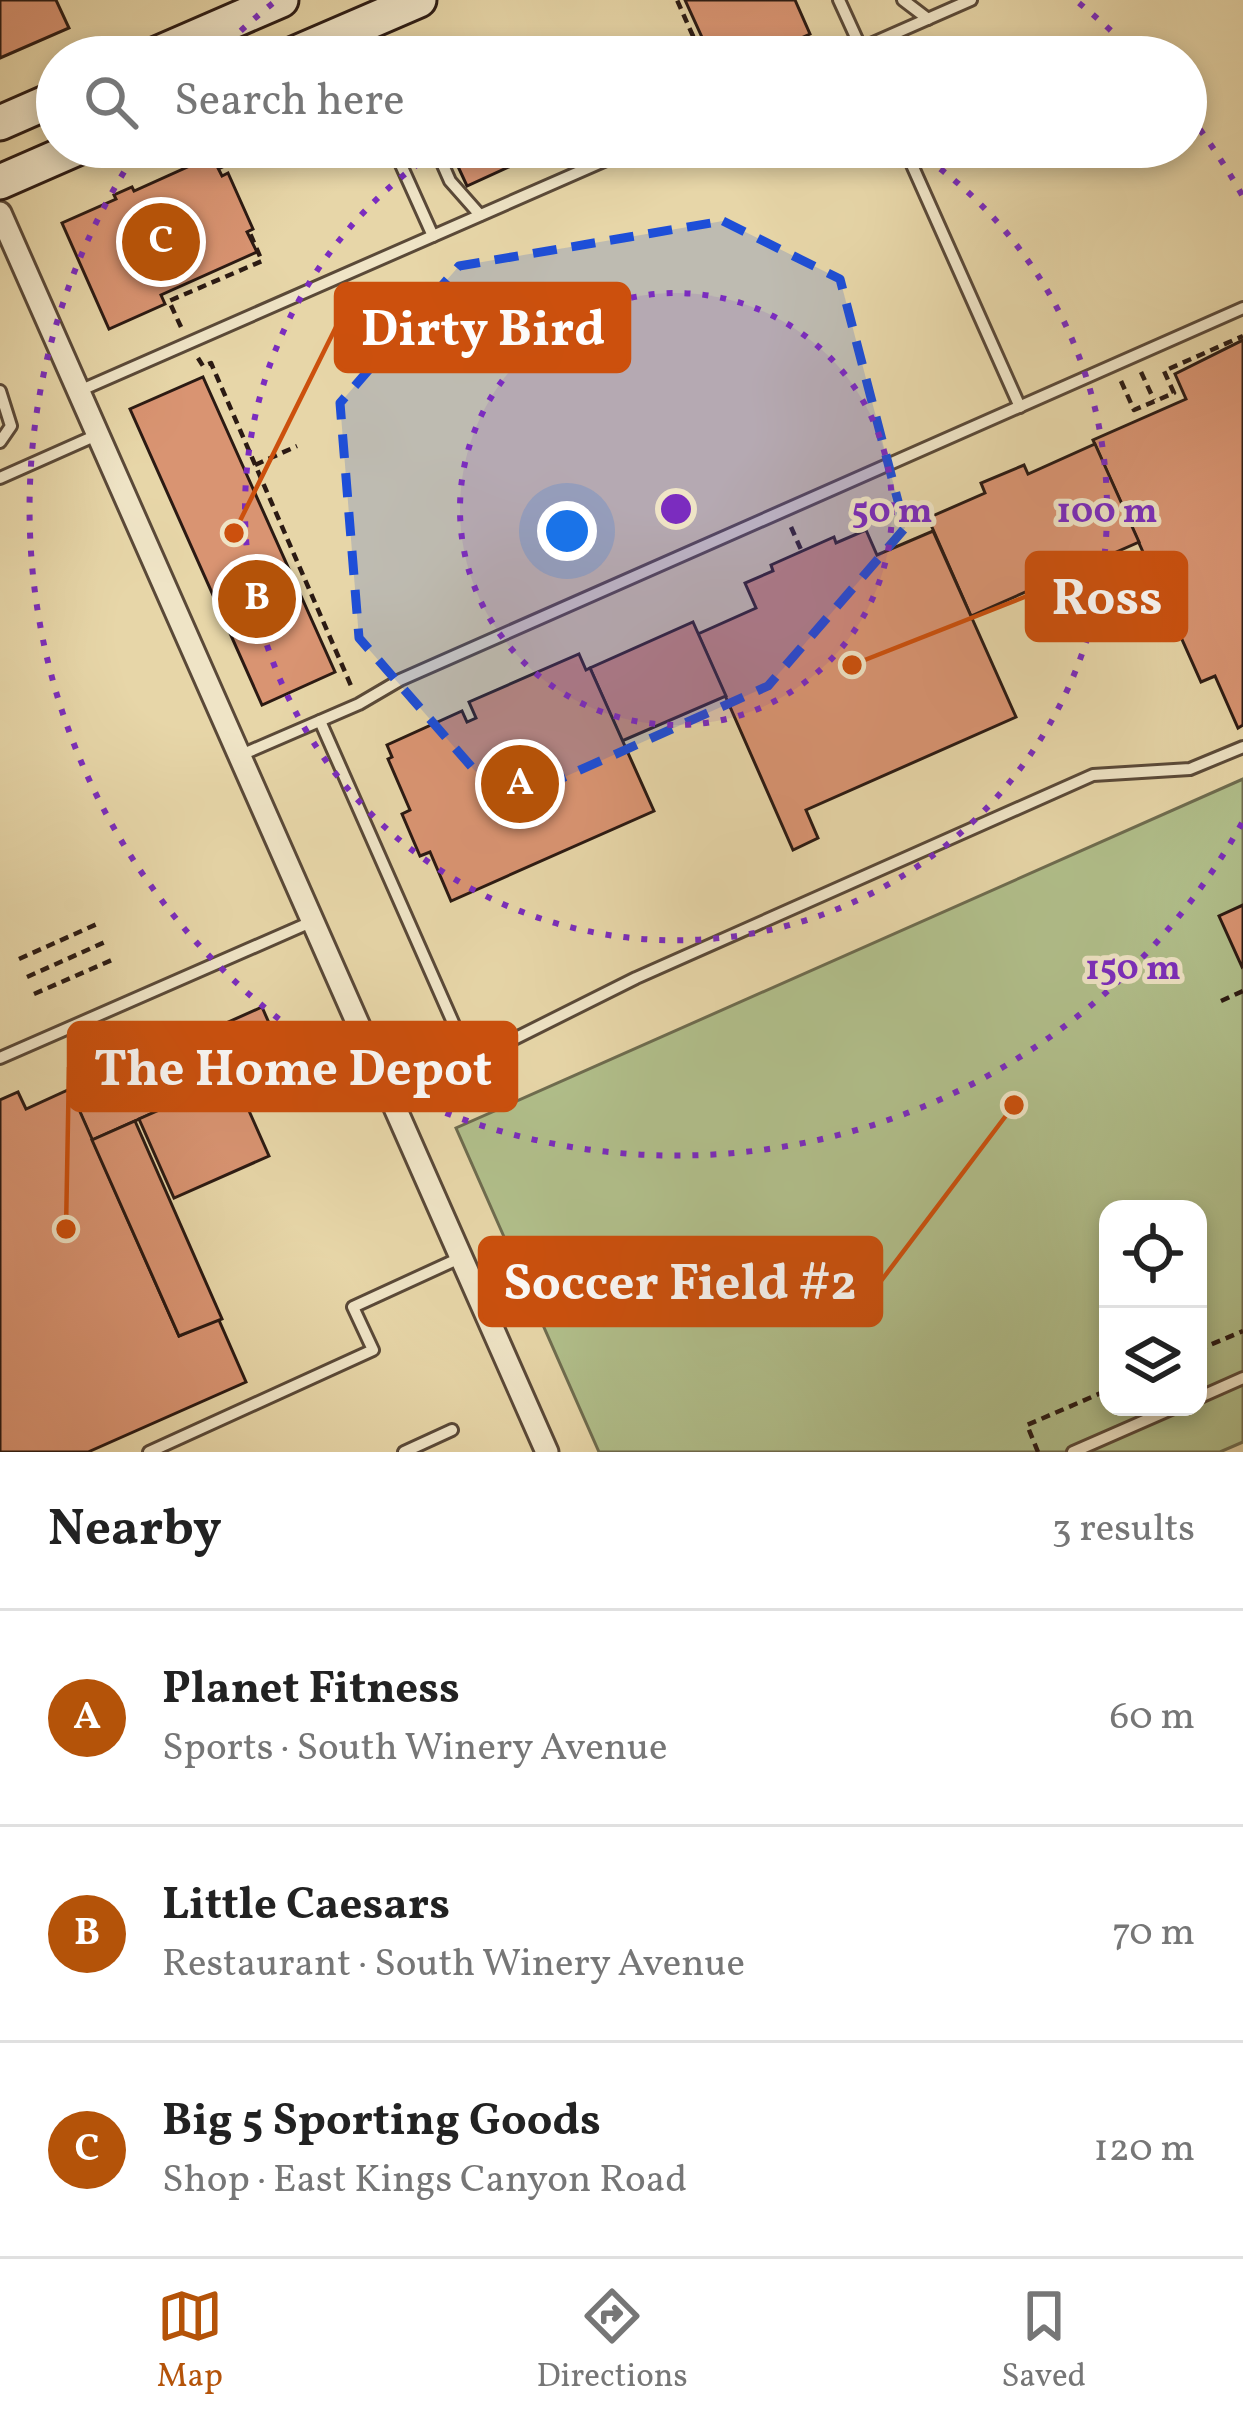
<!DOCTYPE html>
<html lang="en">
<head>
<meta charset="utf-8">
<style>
	body { margin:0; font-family:Vollkorn,serif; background:#f6f6f6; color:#222 }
	.controls { position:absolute; right:36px; bottom:36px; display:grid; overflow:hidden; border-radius:24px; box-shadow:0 6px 18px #0003 }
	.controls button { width:108px; height:108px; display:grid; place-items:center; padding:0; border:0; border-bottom:3px solid #e0e0e0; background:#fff; color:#222; font:60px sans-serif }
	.you { position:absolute; left:567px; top:531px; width:42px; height:42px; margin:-30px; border:9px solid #fff; border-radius:50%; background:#1a73e8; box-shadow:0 0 0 18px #1a73e833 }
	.badge { display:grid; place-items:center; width:78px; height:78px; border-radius:50%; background:#b45309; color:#fff; font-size:39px; font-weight:700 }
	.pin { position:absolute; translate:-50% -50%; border:6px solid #fff; box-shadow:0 3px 12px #0006 }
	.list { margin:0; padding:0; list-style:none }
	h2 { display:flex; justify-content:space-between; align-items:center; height:156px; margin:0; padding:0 48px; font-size:51px }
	h2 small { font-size:39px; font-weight:400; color:#767676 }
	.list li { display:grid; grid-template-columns:78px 1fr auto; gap:36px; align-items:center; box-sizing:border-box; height:216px; padding:0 48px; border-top:3px solid #e0e0e0 }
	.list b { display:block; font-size:45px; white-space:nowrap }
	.list p { margin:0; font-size:39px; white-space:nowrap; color:#767676 }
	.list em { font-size:39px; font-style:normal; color:#767676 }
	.icon { flex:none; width:66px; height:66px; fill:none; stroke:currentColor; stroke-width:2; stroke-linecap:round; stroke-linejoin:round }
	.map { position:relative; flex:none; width:1243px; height:1452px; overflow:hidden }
	.search { position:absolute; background:#fff; box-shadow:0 6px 18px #0003; left:36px; right:36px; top:36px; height:132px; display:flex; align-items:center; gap:30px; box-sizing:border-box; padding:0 42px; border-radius:66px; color:#767676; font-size:45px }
	.sheet { height:804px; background:#fff }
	nav { display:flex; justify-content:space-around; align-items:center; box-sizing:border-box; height:168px; border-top:3px solid #e0e0e0; background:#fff; font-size:33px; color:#767676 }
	nav a { display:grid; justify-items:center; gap:6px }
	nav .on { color:#b45309 }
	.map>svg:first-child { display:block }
	.green { fill:#b1bf8b; stroke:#6e6c4f; stroke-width:3; fill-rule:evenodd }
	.building { fill:#d99472; stroke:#2b1a13; stroke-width:3 }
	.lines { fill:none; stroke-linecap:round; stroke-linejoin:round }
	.service-casing { stroke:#5a4938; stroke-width:16 }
	.minor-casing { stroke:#5a4938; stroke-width:27 }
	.secondary-casing { stroke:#2b1a13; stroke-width:39 }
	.path { stroke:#2b1a13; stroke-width:4.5; stroke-dasharray:9 6; stroke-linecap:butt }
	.service { stroke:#efe4c6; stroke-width:10 }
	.minor { stroke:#efe4c6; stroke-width:21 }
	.secondary { stroke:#efe4c6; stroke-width:33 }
	.marked { fill:#1d4ed8; fill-opacity:0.2; stroke:#1d4ed8; stroke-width:9; stroke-dasharray:24 15; stroke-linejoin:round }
	.ring { fill:none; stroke:#7b2cbf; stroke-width:6; stroke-dasharray:6 12 }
	.centre { fill:#7b2cbf; stroke:#efe4c6; stroke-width:6 }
	.ring-label { font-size:36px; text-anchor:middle; font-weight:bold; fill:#7b2cbf; stroke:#efe4c6; stroke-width:10; stroke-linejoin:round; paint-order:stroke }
	.leader { fill:none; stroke:#cc500d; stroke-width:4.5 }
	.callout-dot { fill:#cc500d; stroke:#efe4c6; stroke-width:4.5 }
	.callout { fill:#cc500d; stroke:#cc500d; stroke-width:4.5 }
	.callout-label { font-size:51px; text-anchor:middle; font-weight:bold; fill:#fff }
</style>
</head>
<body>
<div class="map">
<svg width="1243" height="1452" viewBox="0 0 1243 1452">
	<rect width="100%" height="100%" fill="#e7d6a8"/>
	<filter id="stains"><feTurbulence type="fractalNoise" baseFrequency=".00167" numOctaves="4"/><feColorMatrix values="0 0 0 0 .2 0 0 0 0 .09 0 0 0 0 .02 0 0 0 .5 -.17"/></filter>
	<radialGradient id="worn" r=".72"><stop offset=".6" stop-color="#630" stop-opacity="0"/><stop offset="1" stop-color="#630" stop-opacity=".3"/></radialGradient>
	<path class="green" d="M1243 779V1442L1220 1452H599L456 1128ZM1108 1209H1198V1407H1108Z"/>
	<g class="building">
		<path d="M0 0H56L69 28 0 58Z"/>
		<path d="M685 0H795L810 34 758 57H711Z"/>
		<path d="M449 147H502L511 166 467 186Z"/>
		<path d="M212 156 222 176 228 173 253 229 247 232 257 252 161 295 165 304 109 329 62 223 116 199 114 195 132 187 134 191Z"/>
		<path d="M1243 340V725L1238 728 1215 676 1201 682 1093 440 1186 399 1175 374Z"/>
		<path d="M203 377 335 672 262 705 130 409Z"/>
		<path d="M1095 444 1139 542 971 616 928 518 985 493 981 483 1024 465 1028 474Z"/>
		<path d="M866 530 877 555 933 531 1016 717 806 810 818 838 793 850 698 634 756 608 745 583 773 571 771 565 834 537 836 543Z"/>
		<path d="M693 622 726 696 622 741 590 668Z"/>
		<path d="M579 654 586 670 590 668 654 811 451 901 430 852 420 856 402 814 410 810 388 759 392 757 387 745 462 711 467 722 476 718 469 702Z"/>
		<path d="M1243 905V966L1242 967 1219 916Z"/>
		<path d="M262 1007 283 1055 92 1140 71 1092Z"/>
		<path d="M234 1077 269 1156 174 1198 139 1119Z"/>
		<path d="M70 1089 179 1336 218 1318 246 1382 88 1452H0V1100L18 1092 26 1109Z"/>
		<path d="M135 1121 222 1319 179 1336 92 1140Z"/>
	</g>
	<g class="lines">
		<defs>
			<g id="service">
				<path d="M839 0 865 57"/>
				<path d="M903 0 928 19"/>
				<path d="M343 36 352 57"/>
				<path d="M459 57 491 48 510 57"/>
				<path d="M841 57 971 0"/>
				<path d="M393 147 433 236"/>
				<path d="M435 147 450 181 480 215"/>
				<path d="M904 147 1020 407"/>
				<path d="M0 391 11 426 0 442"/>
				<path d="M79 391 636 147"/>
				<path d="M0 478 99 434"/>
				<path d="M320 721 470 1061"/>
				<path d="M241 755 359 704 400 680 1243 308"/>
				<path d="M0 1058 311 922"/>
				<path d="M392 1095 470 1061 636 978 1093 775 1190 769 1243 747"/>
				<path d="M1198 1398 1243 1378"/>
				<path d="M149 1452 373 1350 353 1307 462 1257"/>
				<path d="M404 1452 452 1430"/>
				<path d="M1073 1452 1176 1407"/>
			</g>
			<path id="minor" d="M0 213 547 1452"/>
			<g id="secondary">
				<path d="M150 57 281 0"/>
				<path d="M287 57 419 0"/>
				<path d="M0 123 57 98"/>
				<path d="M0 182 80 147"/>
			</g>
		</defs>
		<use href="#service" class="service-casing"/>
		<use href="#minor" class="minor-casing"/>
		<use href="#secondary" class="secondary-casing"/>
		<g class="path">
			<path d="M651 53 693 36 677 0"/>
			<path d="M153 147 160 164 199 147"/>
			<path d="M212 147 224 175"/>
			<path d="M181 327 169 301 262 261 249 231"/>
			<path d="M198 358 203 366 211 363 352 688"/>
			<path d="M1141 372 1154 400"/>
			<path d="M1121 381 1134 410 1174 393 1164 371 1243 336"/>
			<path d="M255 465 297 446"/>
			<path d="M791 527 802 552"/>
			<path d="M19 959 97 924"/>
			<path d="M27 977 105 942"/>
			<path d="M34 994 112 960"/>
			<path d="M1221 1001 1243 991"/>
			<path d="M1198 1350 1243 1331"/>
			<path d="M1038 1452 1027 1425 1108 1390"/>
		</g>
		<use href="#service" class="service"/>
		<use href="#minor" class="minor"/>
		<use href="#secondary" class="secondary"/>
	</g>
	<path class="marked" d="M723 221 840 279 905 528 768 686 504 804 359 638 340 403 459 266Z"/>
	<circle cx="676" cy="509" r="216" fill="#7b2cbf" fill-opacity=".12"/>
	<g class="ring">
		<circle cx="676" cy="509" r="216"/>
		<path d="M911 148A431 431 0 1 1 441 148"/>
		<path d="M1242 823A647 647 0 1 1 140 147M215 56A647 647 0 0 1 273 3M1079 3A647 647 0 0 1 1137 56M1189 115A647 647 0 0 1 1242 195"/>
	</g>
	<circle cx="676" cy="509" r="18" class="centre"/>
	<g class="ring-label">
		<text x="892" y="522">50 m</text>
		<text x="1107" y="522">100 m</text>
		<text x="1133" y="979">150 m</text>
	</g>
	<path class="leader" d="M234 533L336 327M852 665L1027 596M66 1229L69 1067M1014 1105L881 1281"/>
	<g class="callout-dot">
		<circle cx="234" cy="533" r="12"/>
		<circle cx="852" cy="665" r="12"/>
		<circle cx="66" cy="1229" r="12"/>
		<circle cx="1014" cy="1105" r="12"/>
	</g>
	<g class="callout">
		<rect x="336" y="284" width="293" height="87" rx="12"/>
		<rect x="1027" y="553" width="159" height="87" rx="12"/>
		<rect x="69" y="1023" width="447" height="87" rx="12"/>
		<rect x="480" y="1238" width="401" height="87" rx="12"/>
	</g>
	<g class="callout-label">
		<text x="483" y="345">Dirty Bird</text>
		<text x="1107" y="614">Ross</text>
		<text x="293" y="1085">The Home Depot</text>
		<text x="680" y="1299">Soccer Field #2</text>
	</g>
	<rect width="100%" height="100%" filter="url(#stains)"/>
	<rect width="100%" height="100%" fill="url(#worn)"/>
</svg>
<div class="controls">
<button><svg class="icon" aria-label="locate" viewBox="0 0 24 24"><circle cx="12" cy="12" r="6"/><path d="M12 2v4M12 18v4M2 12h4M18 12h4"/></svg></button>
<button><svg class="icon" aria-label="layers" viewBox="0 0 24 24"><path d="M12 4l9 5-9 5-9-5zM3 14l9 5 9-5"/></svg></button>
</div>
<div class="you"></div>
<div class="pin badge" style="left:520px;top:784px">A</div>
<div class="pin badge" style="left:257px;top:599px">B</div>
<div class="pin badge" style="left:161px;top:242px">C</div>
<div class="search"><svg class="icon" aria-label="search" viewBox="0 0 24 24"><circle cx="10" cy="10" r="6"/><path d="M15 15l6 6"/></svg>Search here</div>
</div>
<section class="sheet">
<h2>Nearby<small>3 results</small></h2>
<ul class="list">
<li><span class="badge">A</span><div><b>Planet Fitness</b><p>Sports · South Winery Avenue</p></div><em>60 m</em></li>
<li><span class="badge">B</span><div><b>Little Caesars</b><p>Restaurant · South Winery Avenue</p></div><em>70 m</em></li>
<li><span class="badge">C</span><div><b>Big 5 Sporting Goods</b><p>Shop · East Kings Canyon Road</p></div><em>120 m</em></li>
</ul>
</section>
<nav>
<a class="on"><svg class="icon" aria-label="map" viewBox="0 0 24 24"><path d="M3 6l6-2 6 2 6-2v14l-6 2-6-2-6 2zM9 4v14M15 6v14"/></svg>Map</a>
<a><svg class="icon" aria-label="directions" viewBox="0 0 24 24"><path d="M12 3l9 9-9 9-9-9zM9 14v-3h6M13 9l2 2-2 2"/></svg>Directions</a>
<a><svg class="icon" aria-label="saved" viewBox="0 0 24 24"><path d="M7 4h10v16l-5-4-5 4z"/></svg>Saved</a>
</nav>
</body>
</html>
